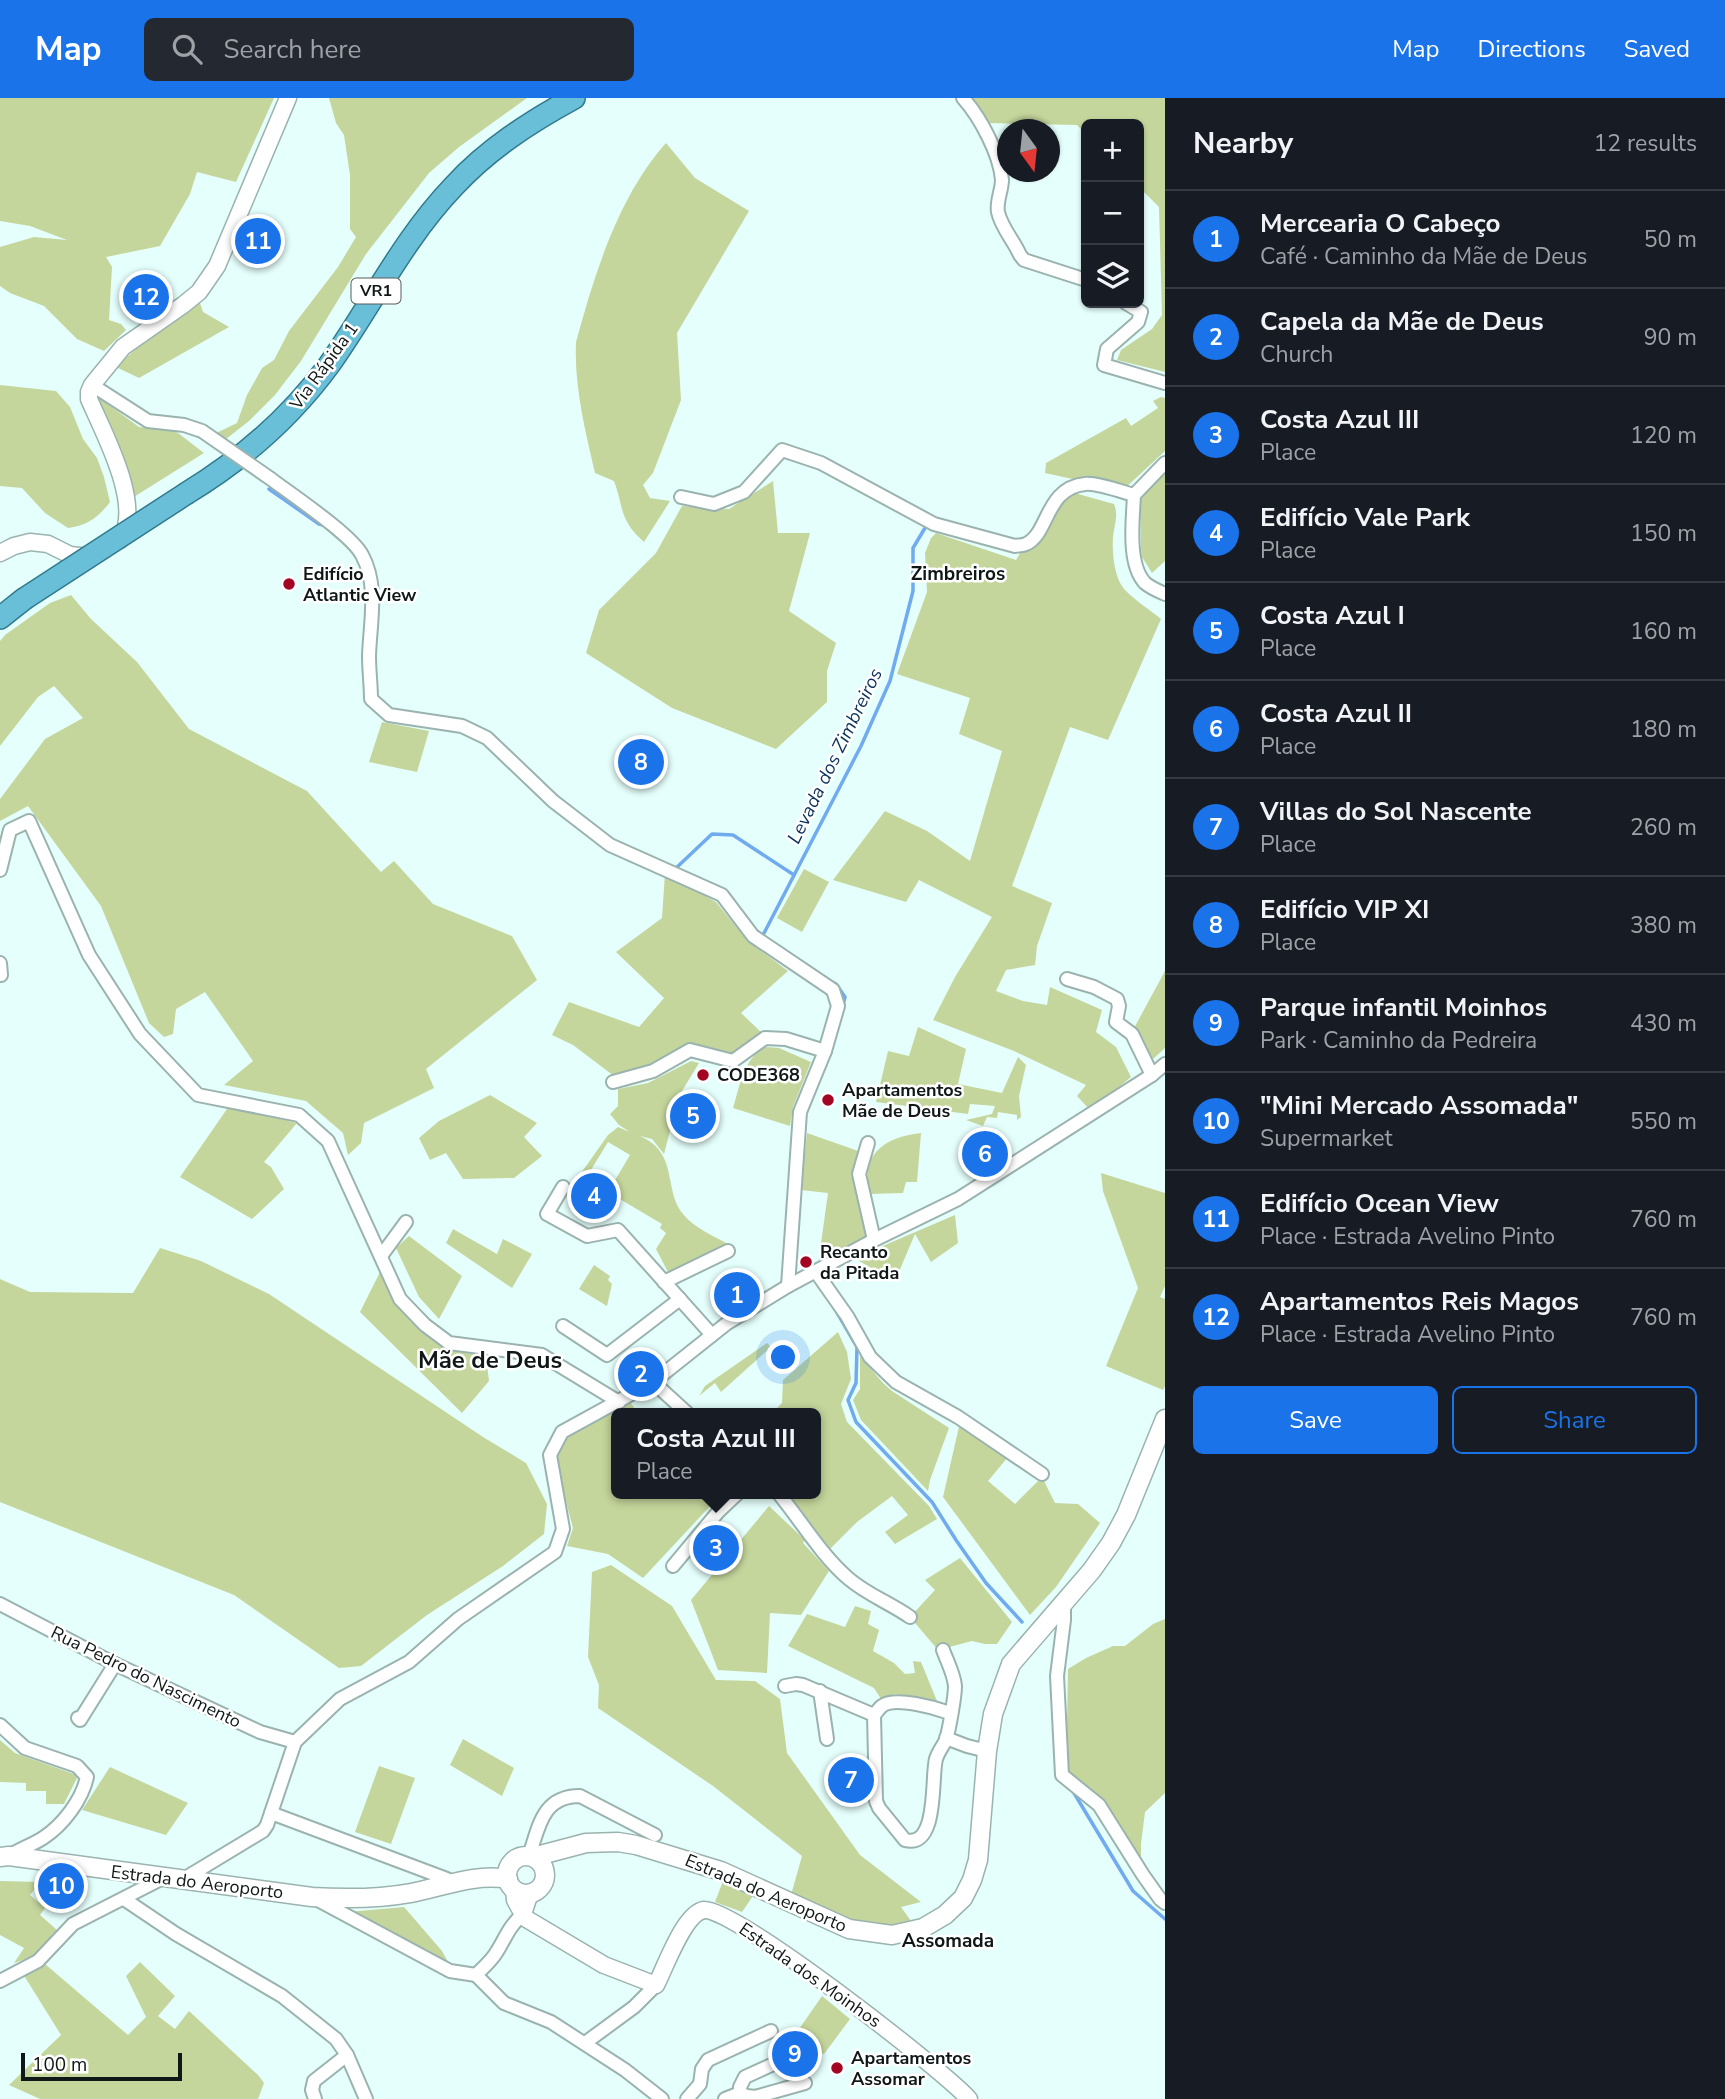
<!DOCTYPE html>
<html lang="en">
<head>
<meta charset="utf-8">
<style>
	body { margin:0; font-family:"Nunito Sans",sans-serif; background:#242831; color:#f1f3f6 }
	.controls { position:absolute; right:21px; top:21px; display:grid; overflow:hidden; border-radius:10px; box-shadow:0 2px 5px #0004 }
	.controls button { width:63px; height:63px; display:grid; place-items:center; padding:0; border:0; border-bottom:2px solid #363941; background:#171b24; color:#f1f3f6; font:35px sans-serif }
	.compass { position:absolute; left:997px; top:21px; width:63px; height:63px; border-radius:50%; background:#171b24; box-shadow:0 2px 5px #0004; rotate:165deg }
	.scale { position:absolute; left:21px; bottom:18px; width:161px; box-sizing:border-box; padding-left:7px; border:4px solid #0f1817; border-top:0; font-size:19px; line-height:24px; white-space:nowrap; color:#0f1817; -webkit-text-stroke:5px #fff; paint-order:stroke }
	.you { position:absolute; left:784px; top:1260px; width:24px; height:24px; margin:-18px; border:5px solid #fff; border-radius:50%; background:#1a73e8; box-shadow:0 0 0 10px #1a73e833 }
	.badge { display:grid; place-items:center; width:46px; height:46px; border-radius:50%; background:#1a73e8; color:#fff; font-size:23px; font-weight:700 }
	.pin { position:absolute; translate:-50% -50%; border:4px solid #fff; box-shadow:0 2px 7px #0006 }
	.popup { position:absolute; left:611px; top:1310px; width:210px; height:91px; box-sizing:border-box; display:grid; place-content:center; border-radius:10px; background:#171b24; filter:drop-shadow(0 2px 5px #0005); font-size:23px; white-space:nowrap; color:#9ea1a6 }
	.popup b { font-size:26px; color:#f1f3f6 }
	.popup::after { content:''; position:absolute; left:50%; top:100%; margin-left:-14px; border:14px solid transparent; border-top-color:#171b24 }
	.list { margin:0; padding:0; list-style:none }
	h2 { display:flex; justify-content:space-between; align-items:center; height:91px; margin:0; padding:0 28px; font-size:30px }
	h2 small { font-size:23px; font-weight:400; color:#9ea1a6 }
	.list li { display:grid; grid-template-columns:46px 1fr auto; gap:21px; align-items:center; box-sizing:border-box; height:98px; padding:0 28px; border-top:2px solid #363941 }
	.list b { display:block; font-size:26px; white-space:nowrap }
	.list p { margin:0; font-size:23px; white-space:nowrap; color:#9ea1a6 }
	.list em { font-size:23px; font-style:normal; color:#9ea1a6 }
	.actions { display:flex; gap:14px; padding:21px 28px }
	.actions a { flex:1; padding:16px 0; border:2px solid #1a73e8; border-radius:10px; text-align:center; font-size:24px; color:#1a73e8 }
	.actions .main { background:#1a73e8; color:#fff }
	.icon { flex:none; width:38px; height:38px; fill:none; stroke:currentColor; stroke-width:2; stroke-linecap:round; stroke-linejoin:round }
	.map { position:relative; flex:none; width:1165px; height:2001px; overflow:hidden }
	header { display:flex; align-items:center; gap:42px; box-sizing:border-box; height:98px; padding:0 35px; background:#1a73e8; color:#fff }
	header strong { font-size:33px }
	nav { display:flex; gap:38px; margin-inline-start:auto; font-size:24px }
	.search { width:490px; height:63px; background:#242831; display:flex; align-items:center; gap:18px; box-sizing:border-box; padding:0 24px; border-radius:10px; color:#9ea1a6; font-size:26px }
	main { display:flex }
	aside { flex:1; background:#171b24 }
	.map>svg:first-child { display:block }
	.green { fill:#c5d69c }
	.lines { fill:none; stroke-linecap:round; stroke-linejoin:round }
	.stream { stroke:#71abef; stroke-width:3.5 }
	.minor-casing { stroke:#9ab3af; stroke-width:16 }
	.tertiary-casing { stroke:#9ab3af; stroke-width:19 }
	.secondary-casing { stroke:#9ab3af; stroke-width:21 }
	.trunk-casing { stroke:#317a8e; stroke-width:24 }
	.minor { stroke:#fff; stroke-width:12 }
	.tertiary { stroke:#fff; stroke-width:16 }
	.secondary { stroke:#fff; stroke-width:18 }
	.trunk { stroke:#6abfd8; stroke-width:21 }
	.minor-bridge-casing { stroke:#9ab3af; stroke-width:16; stroke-linecap:butt }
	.trunk-bridge-casing { stroke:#317a8e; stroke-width:24; stroke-linecap:butt }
	.minor-bridge { stroke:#fff; stroke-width:12 }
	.trunk-bridge { stroke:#6abfd8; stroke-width:21 }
	.poi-dot { fill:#a30523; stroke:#fff; stroke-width:2.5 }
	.labels { text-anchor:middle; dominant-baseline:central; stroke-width:5; stroke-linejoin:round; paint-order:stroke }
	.shield { fill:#fff; stroke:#575d5d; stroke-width:2 }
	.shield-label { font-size:16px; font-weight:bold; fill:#0f1817 }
	.street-label { font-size:18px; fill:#0f1817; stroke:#fff }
	.poi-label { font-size:18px; font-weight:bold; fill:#0f1817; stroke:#fff; text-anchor:start }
	.neighbourhood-label { font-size:19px; font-weight:bold; fill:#0f1817; stroke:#fff }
	.water-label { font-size:19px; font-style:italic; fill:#09335e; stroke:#fff }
	.district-label { font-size:24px; font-weight:bold; fill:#0f1817; stroke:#fff }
</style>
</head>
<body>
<header>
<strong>Map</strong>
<div class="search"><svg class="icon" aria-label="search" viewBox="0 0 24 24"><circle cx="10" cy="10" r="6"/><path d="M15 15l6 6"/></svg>Search here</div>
<nav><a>Map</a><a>Directions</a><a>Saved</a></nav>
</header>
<main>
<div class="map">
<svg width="1165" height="2001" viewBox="0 0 1165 2001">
	<rect width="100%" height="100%" fill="#e5fffc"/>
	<g class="green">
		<path d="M0 0H274L236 84 197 74 190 96 160 148 106 159 112 169 109 222 121 226 126 232 104 253 77 241 44 208 10 195 0 188V149L34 139 67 142 30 128 0 123Z"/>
		<path d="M329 0H527L459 49 429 75 366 156 301 263 275 297 249 323 221 345 210 338 237 325 247 297 262 270 274 262 289 233 338 169 356 139 350 131V77L344 37 336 25Z"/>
		<path d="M962 0H1165V274L1117 262 1121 252 1152 231 1162 217 1159 109 1139 89V26H1086V36L1077 27 987 25Z"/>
		<path d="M666 45 695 80 749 113 677 235 681 302 653 375 643 387 650 400 670 403 644 444C619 422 624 410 614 383L595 375C585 332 574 288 576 244 595 175 618 99 666 45Z"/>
		<path d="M200 205 203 214 229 229 139 280 116 269 136 251Z"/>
		<path d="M0 287 56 293 70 309 83 341 97 360 104 379 110 404C99 419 86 428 68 430L45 415 22 390 0 388Z"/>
		<path d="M98 299 139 329 167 331 178 335 204 355 129 402 127 370 100 314 95 300Z"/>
		<path d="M1161 299 1165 300V353L1123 392 1045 375 1046 365 1126 320 1131 328 1158 310 1153 303Z"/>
		<path d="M1165 375V463L1152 475 1142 459 1141 451 1140 398Z"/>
		<path d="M773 383 778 435H810L789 513 836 545 827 573V604L776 651 672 610 586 555 599 512 656 455 682 408 729 411Z"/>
		<path d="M1068 395 1078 396 1114 406C1119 418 1114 427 1113 439 1112 455 1114 481 1126 493 1136 503 1150 512 1161 521L1108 642 1070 629 1012 788 1052 805 1037 848 1035 867 1006 872 996 893 1023 903 1047 907 1050 889 1102 912 1096 934 1116 949 1131 979 1106 1000 1089 1011 1077 998 1086 987 1014 953 933 922 955 879 992 819 919 782 906 804 833 782 885 713 927 733 970 763 1002 653 959 636 970 600 897 576 927 494 925 455 931 440 936 435 1016 462 1049 407Z"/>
		<path d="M71 497 91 521 137 564 189 631 307 693 381 774 394 763 433 806 512 838 537 882 426 971 434 990 364 1025 361 1045 348 1057 343 1035 306 1003 224 987 253 963 205 894 176 911 173 936 164 939 149 925 101 808 28 708 0 723V701L45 641 83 620 54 588 38 599 0 648V543L5 537 50 505Z"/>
		<path d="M382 624 429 633 417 674 369 664Z"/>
		<path d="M804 771 829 784 802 834 777 820Z"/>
		<path d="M665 775 716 804 748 843 788 873 741 915 763 936 731 956 689 945 650 968 614 978 573 947 552 937 569 904 639 929 664 900 616 854 662 820Z"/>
		<path d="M1165 873V950L1153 961 1140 937 1133 932Z"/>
		<path d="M918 929 966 951 958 986 1002 995 1018 959 1026 967 1019 998 1021 1019 1017 1022V1017L998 1014 997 1020 987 1019 983 1028 966 1022 992 1016 995 1008 970 1006 968 1016 876 1004 888 953 909 958Z"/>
		<path d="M766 949 779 950 811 964 793 1009 790 1028 733 1010C740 988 743 960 766 949Z"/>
		<path d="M691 963 699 965 679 998 664 1056 652 1041 640 1038C679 1055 663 1091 683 1116 694 1130 714 1138 728 1146L669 1176 656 1151 666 1135 660 1130 662 1126 608 1094 630 1057 608 1044 575 1098 567 1095 608 1037 618 1029 630 1034 619 1027 610 1016 618 1008V991L648 985Z"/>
		<path d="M490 997 537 1025 524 1039 542 1058 514 1080 463 1081 446 1055 430 1062 419 1040 439 1023Z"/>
		<path d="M229 1008 297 1025 264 1064 271 1069 284 1091 252 1121 180 1079Z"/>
		<path d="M807 1035 861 1054 852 1076 868 1140 818 1167 828 1095 801 1092Z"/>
		<path d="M921 1035 917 1084H906L903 1095 870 1096C859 1057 884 1039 921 1035Z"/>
		<path d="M1101 1075 1165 1095V1188L1160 1199 1165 1201V1288L1163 1292 1106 1268 1138 1190 1103 1093Z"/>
		<path d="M955 1117 958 1145 931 1164 915 1136 895 1183 859 1163 857 1159Z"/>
		<path d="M453 1131 497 1156 503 1141 532 1156 512 1190 446 1145Z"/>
		<path d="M409 1138 462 1178 439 1221 419 1199 396 1150Z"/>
		<path d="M160 1150 201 1163 269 1196 483 1339 526 1365 547 1406 544 1436 503 1468 427 1517 361 1568 339 1570 234 1497 0 1404V1181L30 1194 133 1195Z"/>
		<path d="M594 1167 610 1178 608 1182 612 1186 607 1208 579 1191Z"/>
		<path d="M382 1170 425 1234 447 1251 486 1259 489 1283 462 1315 360 1214Z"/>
		<path d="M838 1234 847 1254 851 1281 841 1306 847 1324 929 1408 937 1421 895 1446 885 1434 908 1417 892 1398 857 1424 828 1453 784 1396H816V1315H772L782 1305 783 1282Z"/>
		<path d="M767 1245 771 1249 721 1294 715 1285 699 1298 705 1288Z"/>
		<path d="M860 1258 883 1285 892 1293 949 1330 930 1382 928 1393 861 1322 853 1302 860 1291Z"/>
		<path d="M630 1304 638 1315H616V1396H702L713 1405 643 1480 608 1456 567 1448 573 1430 561 1385 556 1359 567 1340Z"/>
		<path d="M960 1324 1008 1359 988 1383 1015 1406 1042 1379 1055 1405 1078 1406 1100 1425 1056 1489 1030 1517 943 1399Z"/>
		<path d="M769 1408 805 1442 803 1445 829 1473 801 1517 770 1515 767 1575 718 1572 691 1502Z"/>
		<path d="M960 1460 1012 1524 997 1546H985L972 1543 938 1552 910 1519 935 1492 925 1482Z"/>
		<path d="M611 1467 672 1508 716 1582 755 1583 780 1601 787 1655 860 1757 921 1804 901 1809 911 1823 892 1831 848 1820 791 1797 802 1758 713 1688 598 1610 599 1587 588 1559 592 1474Z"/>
		<path d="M855 1508 871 1513 868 1526 879 1532 873 1553 894 1565 905 1576 915 1575 913 1563 921 1564 937 1603 895 1596 881 1601 874 1590 788 1548 807 1516 845 1529Z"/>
		<path d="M1165 1521V1695L1145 1714 1141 1746V1763L1105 1706 1089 1690 1066 1679 1068 1571 1086 1560 1113 1548H1125L1153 1526Z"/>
		<path d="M463 1641 514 1670 502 1698 450 1667Z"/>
		<path d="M0 1642 15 1655 74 1676 77 1680 64 1706H46V1693H26V1685L0 1684Z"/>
		<path d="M379 1668 415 1680 391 1746 355 1734Z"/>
		<path d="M110 1669 188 1705 166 1737 82 1712Z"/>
		<path d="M0 1783 41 1784 30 1797 45 1810 40 1817 57 1832 32 1859 14 1865 24 1850 0 1837Z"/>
		<path d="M723 1783 755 1795 742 1814 715 1804Z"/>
		<path d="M404 1809 442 1853 449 1866 347 1814Z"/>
		<path d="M140 1864 175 1898 158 1918 175 1931 189 1913 258 1977 264 1985 258 2001H40L9 1987 61 1937 23 1876 45 1866 128 1937 146 1919 126 1878Z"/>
		<path d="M822 1898 850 1921 824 1956 806 1950 809 1952 798 1958 800 1962 793 1964 787 1954 794 1946 790 1944Z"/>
	</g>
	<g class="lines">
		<g class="stream">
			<path d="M269 391 319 426 327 428"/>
			<path d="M675 771 712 736 733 737 794 777"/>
			<path d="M762 839 861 648 890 583 913 493V450L925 430"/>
			<path d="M830 883 836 886 845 899 843 907"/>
			<path d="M835 1211 857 1249 856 1285 848 1302 856 1324 932 1404 956 1442 986 1485 1022 1524"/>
			<path d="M1071 1690 1133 1793 1165 1821"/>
		</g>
		<defs>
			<g id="minor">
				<path d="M963 0C980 19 1000 56 1002 82 1002 92 996 104 998 114 1001 129 1014 143 1020 157L1024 162 1086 182"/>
				<path d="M1126 205 1141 214 1138 224 1107 251 1104 267 1165 285"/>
				<path d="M92 287 148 323 184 327 202 333"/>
				<path d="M1165 365 1134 397C1133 421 1127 466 1145 485 1151 490 1158 493 1165 496"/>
				<path d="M271 381C292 397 352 437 362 457 379 488 370 525 369 558 369 573 371 587 371 601L389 617 462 628 487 640 553 703 610 747 722 797 753 838 833 892 838 908 825 953 800 1014 788 1188"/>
				<path d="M681 399 714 406 744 394 782 352 821 365 934 426 1015 448C1018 447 1022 448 1026 446 1049 436 1045 390 1085 386 1095 384 1123 394 1134 397"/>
				<path d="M0 772 10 732 29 723 89 857 140 936 198 997 299 1017 328 1043 400 1201 425 1227 449 1245 542 1257 619 1304"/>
				<path d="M0 865 1 877"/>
				<path d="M1067 881 1094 889 1117 901 1119 908 1116 924 1132 936 1152 977"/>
				<path d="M613 984 653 973 690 952 733 963 765 940 786 941 825 953"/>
				<path d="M868 1045 859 1076 874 1142"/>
				<path d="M563 1089 547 1116 587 1138 618 1132 712 1237"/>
				<path d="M381 1158 406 1124"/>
				<path d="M816 1174 847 1218 870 1259 896 1284 958 1319 1042 1376"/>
				<path d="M664 1184 728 1153"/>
				<path d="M563 1228 607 1257 680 1201"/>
				<path d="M653 1284 687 1315"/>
				<path d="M779 1396C802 1424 821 1457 849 1481 868 1497 890 1505 910 1519"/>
				<path d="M673 1468 718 1414 737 1396"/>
				<path d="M1064 1503V1522L1057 1578 1062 1677 1099 1707 1143 1777 1160 1801 1165 1805"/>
				<path d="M0 1506 115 1566 260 1634 295 1644"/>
				<path d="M943 1552C947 1563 954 1576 955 1588 955 1599 949 1632 946 1642 943 1648 938 1654 936 1661 931 1678 939 1751 905 1742L879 1710 876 1703 874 1617C877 1614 879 1610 882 1608 895 1598 936 1610 950 1615"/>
				<path d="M785 1588 796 1586 803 1587 874 1617"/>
				<path d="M820 1593 827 1641"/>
				<path d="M78 1620 80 1622 115 1566"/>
				<path d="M0 1627 25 1650 77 1668 87 1679C82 1702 63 1727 43 1740 32 1747 20 1751 9 1758"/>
				<path d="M946 1640 967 1648 987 1653"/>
				<path d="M271 1715 447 1781"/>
				<path d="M529 1758C539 1729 542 1698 580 1698L655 1737"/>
				<path d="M182 1782 263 1733 267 1727 295 1644 340 1601 409 1564 458 1521 555 1454 563 1431 550 1357 562 1334 653 1284 726 1226 788 1188 874 1142 958 1101 1152 977 1165 966"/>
				<path d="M124 1801 176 1836 282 1898 336 1941 347 1957 366 2001"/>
				<path d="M316 1801 450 1873 476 1877"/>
				<path d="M523 1816C509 1828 505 1841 496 1855 491 1863 483 1870 476 1877L504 1905 551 1924 625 1972 662 2001"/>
				<path d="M0 1883 38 1863 73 1826 163 1780"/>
				<path d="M585 1945 634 1909 656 1887"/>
				<path d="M740 1995 747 1998 755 1999 805 1985"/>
				<path d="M315 2001 312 1992 314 1983 347 1957"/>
				<path d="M687 2001 700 1986 702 1971 708 1962 771 1933"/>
				<path d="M725 2001 740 1995V1989L745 1979 780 1963"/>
			</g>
			<g id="tertiary">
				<path d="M120 442C144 408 103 334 89 301V294L92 287 123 249 183 207 199 194 217 168 288 0"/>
				<path d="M0 455 14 448 30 444 48 446 70 457 90 459"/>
				<path d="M514 1791 515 1802 525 1820 604 1867 656 1887C665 1870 684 1815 704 1812 734 1809 942 1971 969 2001"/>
				<path d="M523 1816 530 1795"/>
			</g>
			<g id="secondary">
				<circle cx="526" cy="1777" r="19"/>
				<path d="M0 1759 9 1758 312 1799C345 1801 378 1801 411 1795 442 1789 475 1775 508 1781"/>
				<path d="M533 1759 586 1745 618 1744 636 1747 721 1773 849 1831 892 1837 923 1830 945 1817 963 1800 972 1782 978 1762 987 1653 993 1616 1011 1566 1092 1472 1111 1445 1126 1417 1165 1321"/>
			</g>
			<g id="trunk">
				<path d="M187 395C243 361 290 320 329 267 371 208 403 141 454 88 488 51 530 24 574 0"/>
				<path d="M0 520 24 501"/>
			</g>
		</defs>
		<use href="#minor" class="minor-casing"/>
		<use href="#tertiary" class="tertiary-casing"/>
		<use href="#secondary" class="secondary-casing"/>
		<use href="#trunk" class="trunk-casing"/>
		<use href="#minor" class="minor"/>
		<use href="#tertiary" class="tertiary"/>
		<use href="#secondary" class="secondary"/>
		<use href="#trunk" class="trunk"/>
		<defs>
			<path id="minor-bridge" d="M202 333 271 381"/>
			<path id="trunk-bridge" d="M24 501 187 395"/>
		</defs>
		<use href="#minor-bridge" class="minor-bridge-casing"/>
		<use href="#trunk-bridge" class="trunk-bridge-casing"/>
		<use href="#minor-bridge" class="minor-bridge"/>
		<use href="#trunk-bridge" class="trunk-bridge"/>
	</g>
	<g class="poi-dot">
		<circle cx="289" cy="486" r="7"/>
		<circle cx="703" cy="977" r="7"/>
		<circle cx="828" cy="1002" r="7"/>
		<circle cx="806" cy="1164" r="7"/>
		<circle cx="837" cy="1970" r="7"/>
	</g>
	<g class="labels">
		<rect class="shield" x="351.5" y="180.5" width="49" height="25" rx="5"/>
		<g class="shield-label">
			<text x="376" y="193">VR1</text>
		</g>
		<g class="street-label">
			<text transform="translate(324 268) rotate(-54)">Via Rápida 1</text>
			<text transform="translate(146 1579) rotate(26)">Rua Pedro do Nascimento</text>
			<text transform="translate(197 1784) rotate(7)">Estrada do Aeroporto</text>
			<text transform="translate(766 1795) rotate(23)">Estrada do Aeroporto</text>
			<text transform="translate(810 1877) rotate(35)">Estrada dos Moinhos</text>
		</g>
		<g class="poi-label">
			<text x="303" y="476">Edifício<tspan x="303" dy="21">Atlantic View</tspan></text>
			<text x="717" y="977">CODE368</text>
			<text x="842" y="992">Apartamentos<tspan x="842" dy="21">Mãe de Deus</tspan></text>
			<text x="820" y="1154">Recanto<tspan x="820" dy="21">da Pitada</tspan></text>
			<text x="851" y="1960">Apartamentos<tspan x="851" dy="21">Assomar</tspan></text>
		</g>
		<g class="neighbourhood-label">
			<text x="958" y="476">Zimbreiros</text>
			<text x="948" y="1843">Assomada</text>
		</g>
		<g class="water-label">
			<text transform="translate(835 658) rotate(-64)">Levada dos Zimbreiros</text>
		</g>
		<g class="district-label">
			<text x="490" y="1262">Mãe de Deus</text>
		</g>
	</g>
</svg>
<div class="controls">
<button>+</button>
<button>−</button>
<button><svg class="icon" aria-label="layers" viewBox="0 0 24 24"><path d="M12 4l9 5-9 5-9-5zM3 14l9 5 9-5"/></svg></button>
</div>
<svg class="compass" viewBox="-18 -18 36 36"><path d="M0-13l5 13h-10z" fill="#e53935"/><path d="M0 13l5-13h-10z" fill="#9ea1a6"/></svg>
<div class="scale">100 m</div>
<div class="you"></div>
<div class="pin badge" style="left:737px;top:1197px">1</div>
<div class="pin badge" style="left:641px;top:1276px">2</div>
<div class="pin badge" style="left:716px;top:1450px">3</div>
<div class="popup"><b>Costa Azul III</b>Place</div>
<div class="pin badge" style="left:594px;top:1098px">4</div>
<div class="pin badge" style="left:693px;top:1018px">5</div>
<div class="pin badge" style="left:985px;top:1056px">6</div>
<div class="pin badge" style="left:851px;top:1682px">7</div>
<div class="pin badge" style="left:641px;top:664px">8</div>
<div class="pin badge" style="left:795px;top:1956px">9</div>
<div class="pin badge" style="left:61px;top:1788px">10</div>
<div class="pin badge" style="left:258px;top:143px">11</div>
<div class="pin badge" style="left:146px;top:199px">12</div>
</div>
<aside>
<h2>Nearby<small>12 results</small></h2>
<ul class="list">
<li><span class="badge">1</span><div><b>Mercearia O Cabeço</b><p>Café · Caminho da Mãe de Deus</p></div><em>50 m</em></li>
<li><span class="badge">2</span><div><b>Capela da Mãe de Deus</b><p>Church</p></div><em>90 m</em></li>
<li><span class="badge">3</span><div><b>Costa Azul III</b><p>Place</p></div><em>120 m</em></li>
<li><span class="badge">4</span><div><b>Edifício Vale Park</b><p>Place</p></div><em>150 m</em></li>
<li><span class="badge">5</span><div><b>Costa Azul I</b><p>Place</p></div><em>160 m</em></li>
<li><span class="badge">6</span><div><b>Costa Azul II</b><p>Place</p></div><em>180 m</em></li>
<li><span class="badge">7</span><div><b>Villas do Sol Nascente</b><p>Place</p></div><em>260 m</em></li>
<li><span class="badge">8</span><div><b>Edifício VIP XI</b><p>Place</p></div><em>380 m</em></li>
<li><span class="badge">9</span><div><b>Parque infantil Moinhos</b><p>Park · Caminho da Pedreira</p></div><em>430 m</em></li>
<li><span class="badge">10</span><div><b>&quot;Mini Mercado Assomada&quot;</b><p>Supermarket</p></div><em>550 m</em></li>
<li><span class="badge">11</span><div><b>Edifício Ocean View</b><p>Place · Estrada Avelino Pinto</p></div><em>760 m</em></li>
<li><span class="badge">12</span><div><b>Apartamentos Reis Magos</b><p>Place · Estrada Avelino Pinto</p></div><em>760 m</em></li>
</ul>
<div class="actions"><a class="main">Save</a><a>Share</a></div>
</aside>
</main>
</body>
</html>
